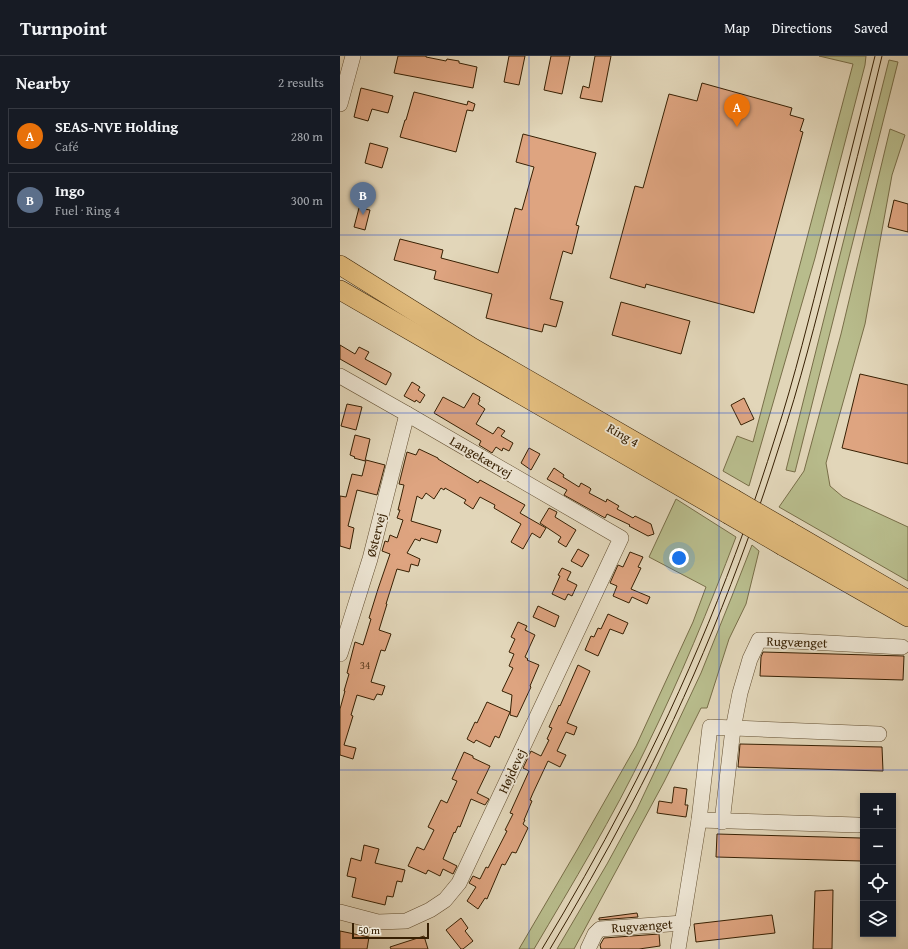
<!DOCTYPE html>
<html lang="en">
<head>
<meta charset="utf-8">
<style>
	body { margin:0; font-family:"Gentium Book Plus",serif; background:#242831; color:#f1f3f6 }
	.controls { position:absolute; right:12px; bottom:12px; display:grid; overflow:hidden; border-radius:0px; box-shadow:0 2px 6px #0003 }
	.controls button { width:36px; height:36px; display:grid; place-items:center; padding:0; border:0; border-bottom:1px solid #363941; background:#171b24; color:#f1f3f6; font:20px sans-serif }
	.scale { position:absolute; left:12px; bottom:10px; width:77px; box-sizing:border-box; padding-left:4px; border:2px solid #372003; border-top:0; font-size:11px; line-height:14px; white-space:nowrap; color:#372003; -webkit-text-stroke:3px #ece4d2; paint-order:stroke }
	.you { position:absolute; left:339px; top:502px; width:14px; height:14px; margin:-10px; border:3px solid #fff; border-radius:50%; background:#1a73e8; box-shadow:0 0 0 6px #1a73e833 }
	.badge { display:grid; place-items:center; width:26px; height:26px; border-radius:50%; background:#ea580c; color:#fff; font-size:13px; font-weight:700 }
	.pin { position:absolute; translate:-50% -33px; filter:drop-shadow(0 1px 2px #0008) }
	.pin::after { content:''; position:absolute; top:21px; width:14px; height:12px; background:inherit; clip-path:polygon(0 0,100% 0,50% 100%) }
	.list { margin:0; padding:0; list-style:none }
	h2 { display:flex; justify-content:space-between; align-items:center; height:52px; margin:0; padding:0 16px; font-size:17px }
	h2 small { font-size:13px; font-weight:400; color:#9ea1a6 }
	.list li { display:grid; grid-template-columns:26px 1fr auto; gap:12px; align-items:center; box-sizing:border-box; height:56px; margin:0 8px 8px; padding:0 8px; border:1px solid #363941; border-radius:0px }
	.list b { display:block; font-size:15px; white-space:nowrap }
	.list p { margin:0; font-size:13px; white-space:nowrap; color:#9ea1a6 }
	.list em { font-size:13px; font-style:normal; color:#9ea1a6 }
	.icon { flex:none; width:22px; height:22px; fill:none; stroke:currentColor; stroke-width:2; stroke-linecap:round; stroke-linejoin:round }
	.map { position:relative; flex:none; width:568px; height:893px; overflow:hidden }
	header { display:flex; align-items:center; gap:24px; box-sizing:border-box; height:56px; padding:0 20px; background:#171b24; border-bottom:1px solid #363941 }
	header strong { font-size:19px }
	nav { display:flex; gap:22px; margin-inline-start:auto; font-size:14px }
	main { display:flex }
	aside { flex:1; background:#171b24 }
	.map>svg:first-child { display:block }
	.green { fill:#b8bc8c; stroke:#786e48 }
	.building { fill:#dea480; stroke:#372003 }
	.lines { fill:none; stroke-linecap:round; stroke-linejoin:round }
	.minor-casing { stroke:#624e30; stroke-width:16 }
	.major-casing { stroke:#372003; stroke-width:20 }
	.minor { stroke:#ece4d2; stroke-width:15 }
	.major { stroke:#e1bb7c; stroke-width:19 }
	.tram { stroke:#372003; stroke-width:1 }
	.major-bridge-casing { stroke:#372003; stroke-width:20; stroke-linecap:butt }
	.major-bridge { stroke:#e1bb7c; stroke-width:19 }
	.grid { fill:none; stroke:#1d4ed8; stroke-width:1; stroke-opacity:0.55 }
	.labels { text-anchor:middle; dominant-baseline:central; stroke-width:3.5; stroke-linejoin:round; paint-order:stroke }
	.number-label { font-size:11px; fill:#614122 }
	.street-label { font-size:13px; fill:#372003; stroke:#ece4d2 }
</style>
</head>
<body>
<header>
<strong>Turnpoint</strong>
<nav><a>Map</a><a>Directions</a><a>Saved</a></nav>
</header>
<main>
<aside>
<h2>Nearby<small>2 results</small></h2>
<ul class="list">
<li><span class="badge" style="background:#e8710a">A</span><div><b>SEAS-NVE Holding</b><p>Café</p></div><em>280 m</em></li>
<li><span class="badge" style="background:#5c6f8a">B</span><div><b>Ingo</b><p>Fuel · Ring 4</p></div><em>300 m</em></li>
</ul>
</aside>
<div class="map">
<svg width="568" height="893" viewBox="0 0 568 893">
	<rect width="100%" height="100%" fill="#e2d6b9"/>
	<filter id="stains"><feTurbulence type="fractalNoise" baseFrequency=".005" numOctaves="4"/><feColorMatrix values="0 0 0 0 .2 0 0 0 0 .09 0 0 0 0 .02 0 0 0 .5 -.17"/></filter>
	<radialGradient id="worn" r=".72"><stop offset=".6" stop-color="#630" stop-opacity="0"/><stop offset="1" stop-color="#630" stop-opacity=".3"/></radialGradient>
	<g class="green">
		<path d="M479 0H526L525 9 475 202 409 430 383 415 397 380 413 386 513 8Z"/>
		<path d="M549 4 558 6 455 416 446 414Z"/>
		<path d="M550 73 565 79 552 119 525 268 486 407 490 430 503 441 568 471V525L439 451 464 415 501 278Z"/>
		<path d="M336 443 396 481C369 552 340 623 306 692 273 761 233 827 194 893H179L237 794 296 690 353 566 366 531 309 501Z"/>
		<path d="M412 489 419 495 406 548 389 583 367 652H361L324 726 234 893H217L267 808 297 753 322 700 361 617 392 540Z"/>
	</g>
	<g class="building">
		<path d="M58 0H86V1L106 5 107 3 119 5V7L137 11 133 32 54 17Z"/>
		<path d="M169 0H185L179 29 164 26Z"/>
		<path d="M211 0H230L222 38 204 34Z"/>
		<path d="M255 0H271L262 46 240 42 243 30 249 32Z"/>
		<path d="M362 27 452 52 450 59 464 63 460 75 463 76 414 257 306 228 305 232 270 222 295 130 303 132 329 38 357 45Z"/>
		<path d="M21 32 53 40 48 57 32 53 28 65 14 61Z"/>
		<path d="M74 36 127 49 128 45 135 48 133 55 127 54 116 96 60 81 65 64H66Z"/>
		<path d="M183 78 256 97 236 169 239 170 232 198 223 195 210 243 223 246 216 271 204 268 202 276 146 262 152 238 94 223 96 215 54 204 60 183 103 194 101 202 158 217 175 152 182 154 194 111 176 106Z"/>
		<path d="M30 87 48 92 42 112 25 107Z"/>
		<path d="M554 144 568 148V176L548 171Z"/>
		<path d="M19 152 30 154 25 174 14 171Z"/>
		<path d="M281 246 350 265 341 298 272 279Z"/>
		<path d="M0 289 15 298 19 291 29 296 25 303 51 317V319L46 329 0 303Z"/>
		<path d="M520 318 568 329V408L502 392Z"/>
		<path d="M72 326 80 331 78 334 85 339 80 347 76 344 75 346 64 340Z"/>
		<path d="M133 337 140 341 139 344H140L138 348 145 353 136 368 153 378 158 371 165 375 161 380 173 387 169 395 163 392 162 395 156 391 152 397 139 389 141 385 94 357 103 341 124 352Z"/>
		<path d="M404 342 414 363 401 369 391 349Z"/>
		<path d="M7 348 22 351 16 374 1 370Z"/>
		<path d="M15 379 30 383 25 405 14 402 15 401 10 399Z"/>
		<path d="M189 392 200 398 191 414 181 407Z"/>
		<path d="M79 393 98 402V403L138 427 140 424 185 449 180 457 206 472 200 482 192 477 183 493 171 486 181 468 154 452 155 449 140 441 133 453 124 447 126 444 105 432 104 434 101 432 94 443 86 437 82 443 77 440 71 465 101 474 97 487 81 482 80 485 75 483 67 497 80 503 78 510 71 508 69 516 57 513 46 548H47L39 574 51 578 45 595 41 594 31 626 45 630 42 639 37 638 34 644 17 639 11 659 13 660 4 689 16 692 13 703 0 699V653L5 635H4L9 618 7 617 15 586 23 589 31 563 29 562 38 533 50 498 42 495 45 485 48 486 50 479 57 482 63 464 57 462 60 454H58L64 429 59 428 67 396 76 399Z"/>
		<path d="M26 404 45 409 37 439 17 434 8 470 14 472 10 493 0 490V440L6 441 12 418 22 420Z"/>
		<path d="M214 412 224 419 223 421 239 431 241 427 250 432 251 433 249 437 266 446 267 443 279 450 277 453 293 462 295 460 311 468 314 478 308 480 289 470 290 469 267 458 265 462 224 439 227 434 207 423Z"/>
		<path d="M209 452 217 456 215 461 236 474 226 491 218 486 221 481 200 467Z"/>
		<path d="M238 493 249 499 242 511 231 505Z"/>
		<path d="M290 496 303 501 298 511 301 512 291 533 310 541 307 548 292 541 289 547 273 540 277 530 270 527 278 509 283 511Z"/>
		<path d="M222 512 231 516 227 524 237 529 232 540 228 538 225 544 212 538 220 520 218 519Z"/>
		<path d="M198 550 219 560 215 571 193 561Z"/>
		<path d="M268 558 288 567 283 578 270 573 258 600 245 594 251 580 254 581 258 572 261 573Z"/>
		<path d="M178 566 187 570 185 574 195 579 185 601 188 603 187 604 199 609 190 630 191 631 177 661 170 659 172 639 162 635 173 612 169 610 174 598 169 596 175 583 171 581Z"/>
		<path d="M423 596 564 600 563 624 420 620 421 601Z"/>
		<path d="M238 609 250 615 227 667 237 671 234 679 226 676 217 695 226 699 220 711 208 705 193 737 190 744 192 745 184 764H185L183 768 188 772 176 797 172 796 165 809 162 808 147 843 145 842 138 853 127 845 136 831 129 827 133 820 140 823 146 811 148 812 167 775 165 774 173 758 170 757 189 715 183 712 191 695 201 700 209 684 207 683 212 672 209 671 219 649 220 650Z"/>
		<path d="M147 646 170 656 159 682 155 680 150 691 136 684 134 687 127 683 135 666 137 667Z"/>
		<path d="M400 688 542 691 543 715 398 711Z"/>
		<path d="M124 696 133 700V702L150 710 137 737 149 743 145 749 131 743 120 771 118 770 115 777 114 776 103 803 117 810 113 818 103 813 100 820 88 814 86 818 68 810 77 791 84 794 94 774 88 771 101 744 107 747 117 725 112 723Z"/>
		<path d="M334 731 347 733 345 749H348L346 761 317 757 319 745 332 747Z"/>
		<path d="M377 778 521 782V805L376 801Z"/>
		<path d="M24 789 39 793 35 807 65 814 62 826 57 825 53 841 47 840 45 849 12 841 16 822 7 820 11 802 21 805Z"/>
		<path d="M493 834 492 893H473L475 835Z"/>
		<path d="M297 857 298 861 259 864V862Z"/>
		<path d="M432 859 435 877 356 886 354 868Z"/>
		<path d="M121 862 128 872 125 875 133 885 123 893H121L106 874Z"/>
		<path d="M0 875 29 881 27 893H0Z"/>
		<path d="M319 878 320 890 299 893H261L260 889 264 882Z"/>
		<path d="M84 880 88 893H51L50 891Z"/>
	</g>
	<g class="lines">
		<defs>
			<g id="minor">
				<path d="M0 48 13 0"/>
				<path d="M0 320 67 358 281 482 119 827 105 844 90 854 66 865 38 866 0 856"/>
				<path d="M0 598 30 503 67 358"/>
				<path d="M359 764 518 769"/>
				<path d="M382 766 393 673 400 637 410 603 419 584 452 585 562 591"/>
				<path d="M248 893 255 878 260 873 343 867"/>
				<path d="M338 893 359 764 370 671 539 678"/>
			</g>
			<g id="major">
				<path d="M0 209 133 292 394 443"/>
				<path d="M0 234 388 458"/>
				<path d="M449 475 568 544"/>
				<path d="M443 490 568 561"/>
			</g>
		</defs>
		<use href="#minor" class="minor-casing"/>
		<use href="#major" class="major-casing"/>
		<use href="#minor" class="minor"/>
		<use href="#major" class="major"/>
		<g class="tram">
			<path d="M202 893C231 845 259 796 285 746 346 630 396 507 435 382 455 321 470 258 486 196 502 131 519 65 535 0"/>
			<path d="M210 893C238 846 265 799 290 751 351 636 400 514 439 391 460 328 476 264 492 201 509 134 526 67 542 0"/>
		</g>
		<defs>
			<g id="major-bridge">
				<path d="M394 443 449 475"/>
				<path d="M388 458 443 490"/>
			</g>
		</defs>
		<use href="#major-bridge" class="major-bridge-casing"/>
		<use href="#major-bridge" class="major-bridge"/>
	</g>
	<path class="grid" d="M189 0V893M379 0V893M0 179H568M0 357H568M0 536H568M0 714H568"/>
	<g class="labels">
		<g class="number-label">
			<text x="25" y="609">34</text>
		</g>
		<g class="street-label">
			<text transform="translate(283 379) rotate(30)">Ring 4</text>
			<text transform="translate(141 401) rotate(30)">Langekærvej</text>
			<text transform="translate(36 479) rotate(-76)">Østervej</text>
			<text transform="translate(457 586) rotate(2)">Rugvænget</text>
			<text transform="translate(172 715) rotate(-65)">Højdevej</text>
			<text transform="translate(302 870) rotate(-4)">Rugvænget</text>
		</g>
	</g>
	<rect width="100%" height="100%" filter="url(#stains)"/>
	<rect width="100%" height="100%" fill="url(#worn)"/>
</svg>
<div class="controls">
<button>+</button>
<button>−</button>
<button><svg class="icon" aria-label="locate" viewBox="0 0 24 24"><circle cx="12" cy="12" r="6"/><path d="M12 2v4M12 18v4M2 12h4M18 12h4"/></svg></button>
<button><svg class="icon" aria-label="layers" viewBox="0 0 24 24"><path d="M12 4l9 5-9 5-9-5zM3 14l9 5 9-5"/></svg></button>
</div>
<div class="scale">50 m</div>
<div class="you"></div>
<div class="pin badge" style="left:397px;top:71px;background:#e8710a">A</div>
<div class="pin badge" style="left:23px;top:159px;background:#5c6f8a">B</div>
</div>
</main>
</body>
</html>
